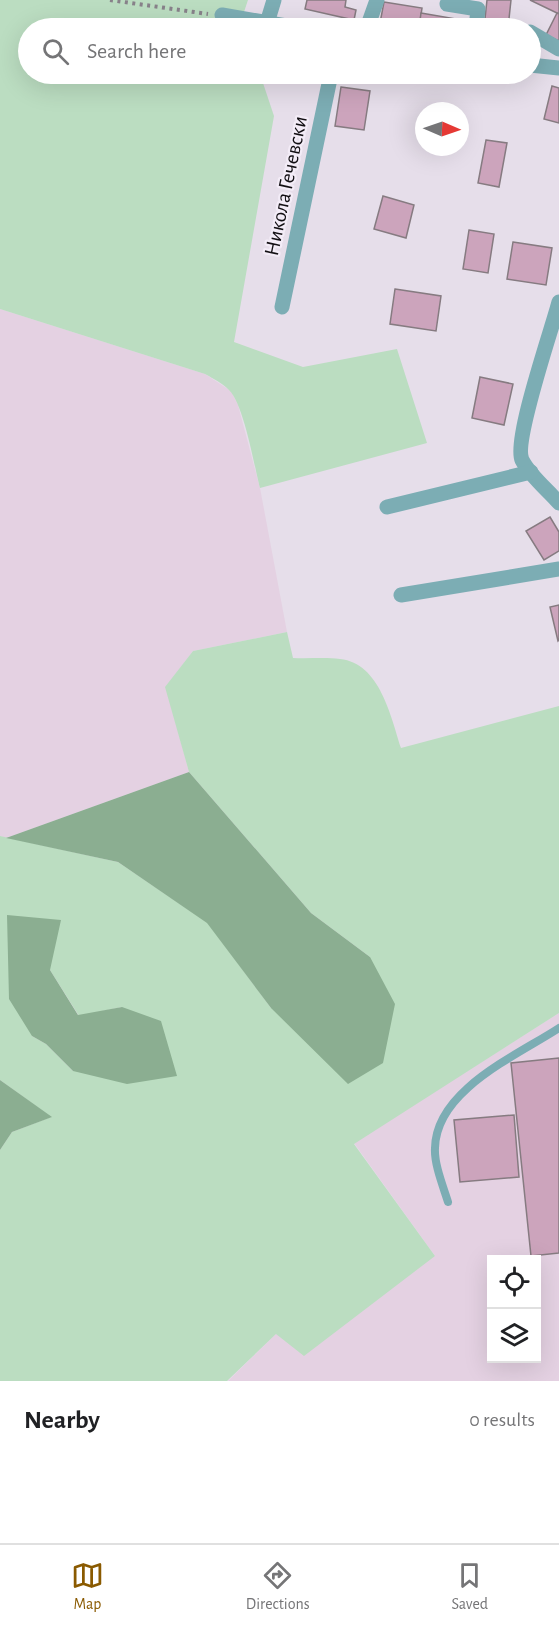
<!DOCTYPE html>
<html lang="en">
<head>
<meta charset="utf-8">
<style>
	body { margin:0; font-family:"Alegreya Sans",sans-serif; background:#f2f2f2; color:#202124 }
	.controls { position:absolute; right:18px; bottom:18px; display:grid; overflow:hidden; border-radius:0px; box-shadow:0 6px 24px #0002 }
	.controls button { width:54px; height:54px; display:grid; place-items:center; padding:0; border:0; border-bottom:2px solid #e0e0e0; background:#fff; color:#202124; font:30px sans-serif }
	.compass { position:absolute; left:415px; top:102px; width:54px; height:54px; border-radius:50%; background:#fff; box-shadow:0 6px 24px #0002; rotate:92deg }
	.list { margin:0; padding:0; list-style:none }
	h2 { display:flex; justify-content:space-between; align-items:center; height:78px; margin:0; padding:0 24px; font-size:26px }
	h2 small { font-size:20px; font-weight:400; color:#757577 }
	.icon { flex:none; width:33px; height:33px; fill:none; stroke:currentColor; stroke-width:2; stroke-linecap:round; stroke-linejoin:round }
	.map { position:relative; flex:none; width:559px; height:1381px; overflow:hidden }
	.search { position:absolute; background:#fff; box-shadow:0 6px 24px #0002; left:18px; right:18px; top:18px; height:66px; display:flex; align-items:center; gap:15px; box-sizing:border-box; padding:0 21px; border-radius:33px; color:#757577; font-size:22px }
	.sheet { height:162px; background:#fff }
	nav { display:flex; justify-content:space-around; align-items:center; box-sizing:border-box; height:84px; border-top:2px solid #e0e0e0; background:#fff; font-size:16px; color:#757577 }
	nav a { display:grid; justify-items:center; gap:3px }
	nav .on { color:#8a5a00 }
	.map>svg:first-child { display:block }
	.industrial { fill:#e4d1e2; fill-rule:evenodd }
	.green { fill:#bbddc1; fill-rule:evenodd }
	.forest { fill:#8bae91 }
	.building { fill:#cca4bc; stroke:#867b81; stroke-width:1.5 }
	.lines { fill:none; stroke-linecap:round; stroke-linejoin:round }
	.path { stroke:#88828a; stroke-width:4; stroke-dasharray:3 4.5; stroke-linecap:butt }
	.service { stroke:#7cadb4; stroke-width:8 }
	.minor { stroke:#7cadb4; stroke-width:15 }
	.labels { text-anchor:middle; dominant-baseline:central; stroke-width:4.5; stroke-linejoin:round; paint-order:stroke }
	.street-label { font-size:21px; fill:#120f13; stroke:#f3ecf7 }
</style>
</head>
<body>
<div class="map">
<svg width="559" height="1381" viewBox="0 0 559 1381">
	<rect width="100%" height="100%" fill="#e6deea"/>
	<g class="industrial">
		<path d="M0 309 205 374 231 391 238 405 260 488 287 632 193 651 166 687 189 772 6 838 0 836Z"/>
		<path d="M559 1013V1381H228L276 1334 435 1256 354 1143ZM492 1260H536V1358H492Z"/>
	</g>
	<g class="green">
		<path d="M0 0H248L242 18 245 28H28V74H260L274 116 234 342 303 367 397 349 427 443 260 488C254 465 244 405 229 390 222 383 214 379 205 374L0 309Z"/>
		<path d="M287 632 293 658C308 659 325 657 340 659 380 663 391 717 401 748L559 706V1013L354 1144 435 1256 304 1356 276 1334 227 1381H0V1150L12 1132 51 1117 0 1080V836L118 862 208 923 271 1008 370 957 311 913 189 772 165 687 193 651ZM50 970 79 1016 122 1007 73 1071 46 1044 32 1036Z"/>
	</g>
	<g class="forest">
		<path d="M189 772 311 913 370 957 395 1004 383 1063 348 1084 271 1008 207 923 118 862 6 838Z"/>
		<path d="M7 915 61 920 50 970 78 1015 122 1007 161 1021 177 1076 127 1084 73 1071 46 1044 32 1036 9 999Z"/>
		<path d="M0 1080 52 1117 12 1132 0 1150Z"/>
	</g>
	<g class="building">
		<path d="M307 0H346L345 7 356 10 354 20 305 9Z"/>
		<path d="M487 0H511L508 28H484Z"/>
		<path d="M530 0H559V14L557 13Z"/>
		<path d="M384 2 422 8 419 28H379Z"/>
		<path d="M421 13 468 21 467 28H419Z"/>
		<path d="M557 13 559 14V41L546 35Z"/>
		<path d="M338 74H371L369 83 337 78Z"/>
		<path d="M552 86 559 88V123L544 119Z"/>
		<path d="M341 87 370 91 364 130 335 126Z"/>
		<path d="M486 140 507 143 499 187 478 183Z"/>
		<path d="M383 196 414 205 406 238 374 229Z"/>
		<path d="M469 230 494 234 488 273 463 269Z"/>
		<path d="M513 242 552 248 546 285 507 279Z"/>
		<path d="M395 289 441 296 436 331 390 324Z"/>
		<path d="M480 377 513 384 504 425 472 418Z"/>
		<path d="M550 517 559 532V551L544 560 526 531Z"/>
		<path d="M559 605V640L558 641 550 607Z"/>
		<path d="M559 1058V1253L531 1256 511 1063Z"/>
		<path d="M514 1115 519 1177 460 1182 454 1120Z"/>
	</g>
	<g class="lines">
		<path class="path" d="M110 0 208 14"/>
		<path class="service" d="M448 1202C443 1186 434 1164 435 1148 436 1090 516 1056 559 1028"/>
		<g class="minor">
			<path d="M447 4 478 9 476 28"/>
			<path d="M222 15 298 28"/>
			<path d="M267 23 274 0"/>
			<path d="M367 28 377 0"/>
			<path d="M530 32 559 49"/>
			<path d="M530 65 559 68"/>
			<path d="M559 302C552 329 513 441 522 460 530 476 548 490 559 503"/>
			<path d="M282 307 331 74"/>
			<path d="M387 507 531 472"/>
			<path d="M401 595 559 569"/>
		</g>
	</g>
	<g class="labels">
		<g class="street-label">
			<text transform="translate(286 186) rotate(-78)">Никола Гечевски</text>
		</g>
	</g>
</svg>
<div class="controls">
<button><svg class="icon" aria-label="locate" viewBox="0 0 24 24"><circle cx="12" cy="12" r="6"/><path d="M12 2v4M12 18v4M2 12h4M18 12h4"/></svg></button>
<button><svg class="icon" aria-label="layers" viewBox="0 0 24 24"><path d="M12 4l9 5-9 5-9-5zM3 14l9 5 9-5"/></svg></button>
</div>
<svg class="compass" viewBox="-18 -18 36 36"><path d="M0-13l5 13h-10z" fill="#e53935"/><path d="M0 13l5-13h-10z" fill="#757577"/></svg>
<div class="search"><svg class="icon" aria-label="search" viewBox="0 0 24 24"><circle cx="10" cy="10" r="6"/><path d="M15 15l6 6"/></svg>Search here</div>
</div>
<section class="sheet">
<h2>Nearby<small>0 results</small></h2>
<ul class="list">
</ul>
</section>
<nav>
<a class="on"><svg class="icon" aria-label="map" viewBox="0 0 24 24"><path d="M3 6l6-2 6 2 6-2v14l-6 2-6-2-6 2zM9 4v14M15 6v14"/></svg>Map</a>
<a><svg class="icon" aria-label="directions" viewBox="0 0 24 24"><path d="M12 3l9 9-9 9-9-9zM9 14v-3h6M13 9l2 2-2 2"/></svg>Directions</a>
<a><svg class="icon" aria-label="saved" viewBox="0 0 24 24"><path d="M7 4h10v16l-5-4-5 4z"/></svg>Saved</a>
</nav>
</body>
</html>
